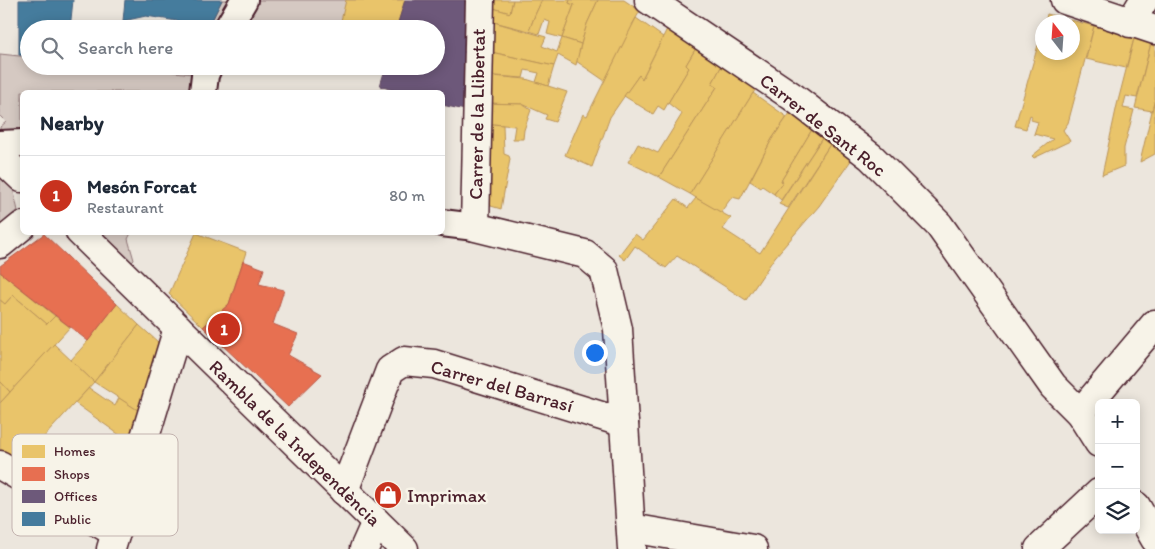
<!DOCTYPE html>
<html lang="en">
<head>
<meta charset="utf-8">
<style>
	body { margin:0; font-family:Itim,sans-serif; background:#f2f2f3; color:#1f2937 }
	.controls { position:absolute; right:15px; bottom:15px; display:grid; overflow:hidden; border-radius:8px; box-shadow:0 2px 12px #0003 }
	.controls button { width:45px; height:45px; display:grid; place-items:center; padding:0; border:0; border-bottom:1px solid #e0e1e3; background:#fff; color:#1f2937; font:25px sans-serif }
	.compass { position:absolute; left:1035px; top:15px; width:45px; height:45px; border-radius:50%; background:#fff; box-shadow:0 2px 12px #0003; rotate:343deg }
	.you { position:absolute; left:594px; top:352px; width:18px; height:18px; margin:-12px; border:4px solid #fff; border-radius:50%; background:#1a73e8; box-shadow:0 0 0 8px #1a73e833 }
	.badge { display:grid; place-items:center; width:32px; height:32px; border-radius:50%; background:#c8321e; color:#fff; font-size:16px; font-weight:700 }
	.pin { position:absolute; translate:-50% -50%; border:2px solid #fff; box-shadow:0 1px 5px #0006 }
	.list { margin:0; padding:0; list-style:none }
	h2 { display:flex; justify-content:space-between; align-items:center; height:65px; margin:0; padding:0 20px; font-size:21px }
	h2 small { font-size:16px; font-weight:400; color:#747a83 }
	.list li { display:grid; grid-template-columns:32px 1fr auto; gap:15px; align-items:center; box-sizing:border-box; height:80px; padding:0 20px; border-top:1px solid #e0e1e3 }
	.list b { display:block; font-size:19px; white-space:nowrap }
	.list p { margin:0; font-size:16px; white-space:nowrap; color:#747a83 }
	.list em { font-size:16px; font-style:normal; color:#747a83 }
	.icon { flex:none; width:28px; height:28px; fill:none; stroke:currentColor; stroke-width:2; stroke-linecap:round; stroke-linejoin:round }
	.map { position:relative; flex:none; width:1155px; height:549px; overflow:hidden }
	.search { position:absolute; background:#fff; box-shadow:0 2px 12px #0003; left:20px; top:20px; width:425px; height:55px; display:flex; align-items:center; gap:12px; box-sizing:border-box; padding:0 18px; border-radius:28px; color:#747a83; font-size:19px }
	.panel { position:absolute; background:#fff; box-shadow:0 2px 12px #0003; left:20px; top:90px; width:425px; height:145px; border-radius:8px }
	.map>svg:first-child { display:block }
	.green { fill:#d5c9c2; stroke:#907476 }
	.homes { fill:#e9c46a; stroke:#b99257 }
	.shops { fill:#e76f51; stroke:#b85746 }
	.offices { fill:#6d597a; stroke:#624862 }
	.public { fill:#457b9d; stroke:#465f7b }
	.lines { fill:none; stroke-linecap:round; stroke-linejoin:round }
	.pedestrian-casing { stroke:#4a1f2b; stroke-width:30 }
	.minor-casing { stroke:#4a1f2b; stroke-width:31 }
	.tertiary-casing { stroke:#4a1f2b; stroke-width:31 }
	.pedestrian { stroke:#f7f3e8; stroke-width:26 }
	.minor { stroke:#f7f3e8; stroke-width:28 }
	.tertiary { stroke:#f7f3e8; stroke-width:28 }
	.labels { text-anchor:middle; dominant-baseline:central; stroke-width:5; stroke-linejoin:round; paint-order:stroke }
	.street-label { font-size:19px; fill:#4a1f2b; stroke:#f7f3e8 }
	.poi-label { font-size:19px; fill:#4a1f2b; stroke:#f7f3e8; text-anchor:start }
	.key { fill:#f7f3e8; stroke:#c3b3af; stroke-width:1 }
	.key-label { font-size:14px; fill:#4a1f2b }
</style>
</head>
<body>
<div class="map">
<svg width="1155" height="549" viewBox="0 0 1155 549">
	<rect width="100%" height="100%" fill="#ece6dd"/>
	<filter id="ink" filterUnits="userSpaceOnUse"><feTurbulence type="fractalNoise" baseFrequency=".02" numOctaves="2"/><feDisplacementMap in="SourceGraphic" scale="10" xChannelSelector="R" yChannelSelector="G"/><feConvolveMatrix kernelMatrix="1 2 1 2 8 2 1 2 1" color-interpolation-filters="sRGB"/></filter>
	<g filter="url(#ink)">
		<g class="green">
			<path d="M222 0H405L396 29H266L253 24 248 29H208Z"/>
			<path d="M0 54 29 57V66H124L218 77 217 92H22V144L0 146V127L6 122 0 116Z"/>
			<path d="M0 176 13 188 18 211 0 225Z"/>
			<path d="M99 233H131L128 239 134 260 128 266Z"/>
		</g>
		<g class="homes">
			<path d="M346 0H405L396 29H351L340 25Z"/>
			<path d="M485 0H513L510 13 493 8Z"/>
			<path d="M513 0H542L535 15 529 31 490 21 493 8 510 13Z"/>
			<path d="M542 0H570L569 3 574 5 562 38 547 34 550 22 544 20 539 34 529 31 535 15Z"/>
			<path d="M570 0H598L587 24 581 44 562 38 574 5 569 3Z"/>
			<path d="M598 0H624L640 11 632 25 633 26 605 81 576 61 587 24Z"/>
			<path d="M1047 14 1094 26 1068 123 1063 130 1070 141 1034 158 1032 156 1053 139 1034 134 1038 122 1031 120 1032 116 1030 115 1026 129 1015 126 1042 31V52H1072V22H1045Z"/>
			<path d="M636 18 663 37 642 79 639 75 610 117 592 167 565 155 583 114 587 116Z"/>
			<path d="M490 21 546 37 542 46 557 52 562 38 581 44 576 65 558 55 554 66 482 50Z"/>
			<path d="M1094 26 1135 35 1126 68 1086 59Z"/>
			<path d="M667 29 696 48 686 65 689 68 668 103 664 110 658 106 653 114 624 96 639 75 642 79Z"/>
			<path d="M1135 35 1152 39 1137 98 1126 96 1123 108 1134 110 1124 148V166L1102 175 1117 105Z"/>
			<path d="M1152 39H1155V99L1152 111 1135 108Z"/>
			<path d="M696 48 722 65 712 84 717 87 659 177 628 162 638 144 658 153 682 114 668 103 689 68 686 65Z"/>
			<path d="M482 50 554 66 548 86 536 82 539 73 525 70 523 78 482 75Z"/>
			<path d="M722 65 757 87 690 194 659 177 717 87 712 84Z"/>
			<path d="M482 75 526 79 567 92 555 122 545 119 547 115 522 104 481 103Z"/>
			<path d="M753 93 787 117 772 139 740 199 732 197 720 213 690 194Z"/>
			<path d="M1155 99V154L1140 162 1152 111Z"/>
			<path d="M481 103 522 104 531 110 524 130 523 139H513L515 126 481 123Z"/>
			<path d="M790 113 813 128 781 181 783 182 774 194 762 186 761 188 750 181 772 139Z"/>
			<path d="M481 123 503 125 504 154 509 156 510 159 501 209 491 206 481 189Z"/>
			<path d="M813 128 823 137 781 200 774 194 783 182 781 181Z"/>
			<path d="M823 137 831 143 788 208 779 204Z"/>
			<path d="M831 143 852 159 819 206 775 257 746 300 677 256 666 268 635 246 625 260 619 255 635 234 643 240 676 199 688 208 696 198 731 218 723 229 760 253Z"/>
			<path d="M196 233 246 252 229 304 203 327 169 294Z"/>
			<path d="M0 272 55 316 47 324 13 295 5 304 0 300Z"/>
			<path d="M13 295 47 324 55 316 70 327 10 392 0 381V300L5 304Z"/>
			<path d="M117 304 139 325 94 382 71 360 88 341Z"/>
			<path d="M139 325 158 342 160 349 139 411 94 382Z"/>
			<path d="M54 344 94 382 22 461 0 449V403Z"/>
			<path d="M0 381 10 392 0 403Z"/>
			<path d="M89 388 115 406 119 398 139 411 128 441 75 403Z"/>
		</g>
		<g class="shops">
			<path d="M44 234 117 304 88 341 0 272V266Z"/>
			<path d="M243 261 264 269 259 284 284 290 273 324 298 334 288 355 322 374 288 407 203 327 229 304Z"/>
		</g>
		<path class="offices" d="M405 0H475L470 111 442 105V92H399L380 86 386 66H436V29H396Z"/>
		<g class="public">
			<path d="M19 0H73L70 29H29V56L19 55Z"/>
			<path d="M125 0H222L209 26 146 16 123 21Z"/>
		</g>
		<g class="lines">
			<defs>
				<g id="pedestrian">
					<path d="M227 29 244 0"/>
					<path d="M203 92 205 75 209 66"/>
					<path d="M0 144 22 143"/>
					<path d="M442 223 475 227"/>
				</g>
				<g id="minor">
					<path d="M480 0 475 227 585 254 604 270 618 329 632 549"/>
					<path d="M649 0 793 97 871 157 939 225 1053 386 1080 413 1099 443"/>
					<path d="M1065 0 1155 30"/>
					<path d="M1130 23 1144 0"/>
					<path d="M0 244 22 226"/>
					<path d="M1080 413 1155 324"/>
					<path d="M0 465 116 533"/>
					<path d="M344 491 390 370 404 361 434 364 624 423"/>
					<path d="M1136 506 1155 539"/>
					<path d="M631 528 753 549"/>
					<path d="M111 549 178 328"/>
					<path d="M364 549 376 522"/>
					<path d="M1039 549 1099 493"/>
				</g>
				<g id="tertiary">
					<path d="M0 157 22 178"/>
					<path d="M80 232 404 549"/>
				</g>
			</defs>
			<use href="#pedestrian" class="pedestrian-casing"/>
			<use href="#minor" class="minor-casing"/>
			<use href="#tertiary" class="tertiary-casing"/>
			<use href="#pedestrian" class="pedestrian"/>
			<use href="#minor" class="minor"/>
			<use href="#tertiary" class="tertiary"/>
		</g>
	</g>
	<defs>
		<symbol id="shop-disc" viewBox="-11 -11 22 22"><circle r="9.5" fill="#c8321e" stroke="#f7f3e8"/><path d="M-5-2.5h2.3a2.7 3.5 0 0 1 5.4 0H5L5.5 6h-11ZM-1.5-2.5h3a1.5 2.3 0 0 0-3 0Z" fill="#fff"/></symbol>
	</defs>
	<g fill-rule="evenodd">
		<use href="#shop-disc" x="372" y="479" width="32" height="32"/>
	</g>
	<g class="labels">
		<g class="street-label">
			<text transform="translate(477 114) rotate(-89)">Carrer de la Llibertat</text>
			<text transform="translate(823 125) rotate(38)">Carrer de Sant Roc</text>
			<text transform="translate(502 386) rotate(16)">Carrer del Barrasí</text>
			<text transform="translate(295 443) rotate(44)">Rambla de la Independència</text>
		</g>
		<g class="poi-label">
			<text x="407" y="495">Imprimax</text>
		</g>
	</g>
	<rect x="12" y="434" width="166" height="102" rx="8" class="key"/>
	<rect x="22" y="445" width="23" height="13" fill="#e9c46a"/>
	<rect x="22" y="467" width="23" height="14" fill="#e76f51"/>
	<rect x="22" y="490" width="23" height="13" fill="#6d597a"/>
	<rect x="22" y="512" width="23" height="14" fill="#457b9d"/>
	<g class="key-label">
		<text x="54" y="456">Homes</text>
		<text x="54" y="479">Shops</text>
		<text x="54" y="501">Offices</text>
		<text x="54" y="524">Public</text>
	</g>
</svg>
<div class="controls">
<button>+</button>
<button>−</button>
<button><svg class="icon" aria-label="layers" viewBox="0 0 24 24"><path d="M12 4l9 5-9 5-9-5zM3 14l9 5 9-5"/></svg></button>
</div>
<svg class="compass" viewBox="-18 -18 36 36"><path d="M0-13l5 13h-10z" fill="#e53935"/><path d="M0 13l5-13h-10z" fill="#747a83"/></svg>
<div class="you"></div>
<div class="pin badge" style="left:224px;top:329px">1</div>
<div class="search"><svg class="icon" aria-label="search" viewBox="0 0 24 24"><circle cx="10" cy="10" r="6"/><path d="M15 15l6 6"/></svg>Search here</div>
<section class="panel">
<h2>Nearby<small></small></h2>
<ul class="list">
<li><span class="badge">1</span><div><b>Mesón Forcat</b><p>Restaurant</p></div><em>80 m</em></li>
</ul>
</section>
</div>
</body>
</html>
